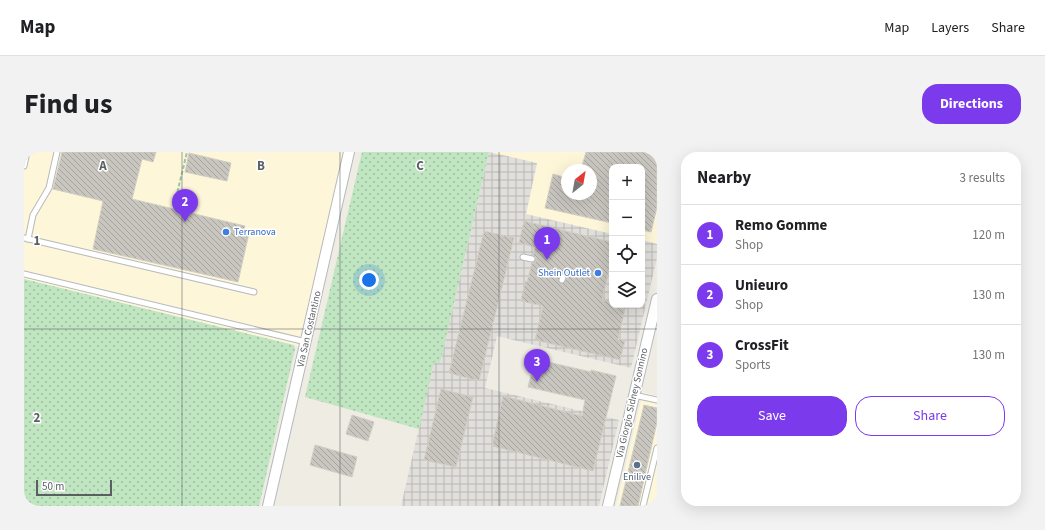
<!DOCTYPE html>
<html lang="en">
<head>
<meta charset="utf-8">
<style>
	body { margin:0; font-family:"Source Sans 3",sans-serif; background:#f2f2f2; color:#202124 }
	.controls { position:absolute; right:12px; top:12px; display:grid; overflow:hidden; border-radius:8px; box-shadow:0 4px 16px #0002 }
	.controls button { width:36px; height:36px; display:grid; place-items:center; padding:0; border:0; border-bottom:1px solid #e0e0e0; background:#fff; color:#202124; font:20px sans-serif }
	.compass { position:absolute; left:537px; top:12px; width:36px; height:36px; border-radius:50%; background:#fff; box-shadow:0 4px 16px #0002; rotate:31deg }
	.scale { position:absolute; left:12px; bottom:10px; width:76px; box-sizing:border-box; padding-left:4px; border:2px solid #5b5f64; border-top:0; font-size:11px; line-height:14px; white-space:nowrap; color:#5b5f64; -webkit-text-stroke:3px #fff; paint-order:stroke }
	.you { position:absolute; left:345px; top:128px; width:14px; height:14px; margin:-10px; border:3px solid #fff; border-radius:50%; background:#1a73e8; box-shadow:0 0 0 6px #1a73e833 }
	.badge { display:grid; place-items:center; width:26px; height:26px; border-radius:50%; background:#7c3aed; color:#fff; font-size:13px; font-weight:700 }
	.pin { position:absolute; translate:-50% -33px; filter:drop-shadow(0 1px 2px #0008) }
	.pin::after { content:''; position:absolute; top:21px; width:14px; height:12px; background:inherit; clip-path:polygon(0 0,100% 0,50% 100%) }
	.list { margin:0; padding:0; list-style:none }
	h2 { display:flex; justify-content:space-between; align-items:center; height:52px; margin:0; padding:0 16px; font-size:17px }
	h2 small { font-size:13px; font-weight:400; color:#757577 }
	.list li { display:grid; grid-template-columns:26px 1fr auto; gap:12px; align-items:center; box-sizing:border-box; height:60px; padding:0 16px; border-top:1px solid #e0e0e0 }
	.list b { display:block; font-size:15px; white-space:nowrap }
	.list p { margin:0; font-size:13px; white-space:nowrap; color:#757577 }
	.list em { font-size:13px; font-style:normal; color:#757577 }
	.actions { display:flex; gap:8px; padding:12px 16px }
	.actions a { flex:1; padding:9px 0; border:1px solid #7c3aed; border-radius:16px; text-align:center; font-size:14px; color:#7c3aed }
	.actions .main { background:#7c3aed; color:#fff }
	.icon { flex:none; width:22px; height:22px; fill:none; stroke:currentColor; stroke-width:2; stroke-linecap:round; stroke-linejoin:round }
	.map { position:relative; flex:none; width:633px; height:354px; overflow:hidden; border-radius:16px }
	header { display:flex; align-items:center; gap:24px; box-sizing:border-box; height:56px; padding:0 20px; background:#fff; border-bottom:1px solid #e0e0e0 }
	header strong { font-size:19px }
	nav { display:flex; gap:22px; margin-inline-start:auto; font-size:14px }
	.intro { display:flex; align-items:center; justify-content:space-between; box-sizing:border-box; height:96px; padding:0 24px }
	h1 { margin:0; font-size:28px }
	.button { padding:10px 18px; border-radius:16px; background:#7c3aed; color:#fff; font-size:14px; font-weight:700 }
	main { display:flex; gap:24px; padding:0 24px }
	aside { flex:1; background:#fff; border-radius:16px; box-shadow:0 4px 16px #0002 }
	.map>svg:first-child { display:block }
	.commercial { fill:#fdf6d9; fill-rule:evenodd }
	.industrial { fill:url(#industrial-grid) }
	.grass { fill:url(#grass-dots) }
	.building { fill:url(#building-back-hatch); stroke:#d2cec2 }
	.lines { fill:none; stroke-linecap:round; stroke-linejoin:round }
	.lane-casing { stroke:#b6b9bd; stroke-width:7 }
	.street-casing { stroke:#b6b9bd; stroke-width:12 }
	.path { stroke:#99c6a8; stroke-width:2; stroke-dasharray:4 2; stroke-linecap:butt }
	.lane { stroke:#fff; stroke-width:5 }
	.street { stroke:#fff; stroke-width:10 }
	.grid { fill:none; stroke:#5b5f64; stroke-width:1; stroke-opacity:0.55 }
	.shop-dot { fill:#3f7fe0; stroke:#fff; stroke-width:1.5 }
	.service-dot { fill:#5c6f8a; stroke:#fff; stroke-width:1.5 }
	.labels { text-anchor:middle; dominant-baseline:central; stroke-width:3; stroke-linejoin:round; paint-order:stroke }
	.shop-label { font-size:10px; fill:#366cbe; stroke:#fff; text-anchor:start }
	.street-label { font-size:10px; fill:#5b5f64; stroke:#fff }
	.service-label { font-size:10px; fill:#4e5e75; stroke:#fff }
	.grid-label { font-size:13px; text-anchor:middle; font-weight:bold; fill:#5b5f64; stroke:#fff; stroke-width:3; stroke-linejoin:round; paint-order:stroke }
</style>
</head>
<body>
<header>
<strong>Map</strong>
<nav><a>Map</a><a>Layers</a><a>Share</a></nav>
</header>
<div class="intro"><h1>Find us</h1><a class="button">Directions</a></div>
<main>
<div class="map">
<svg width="633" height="354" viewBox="0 0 633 354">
	<defs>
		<pattern id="industrial-grid" width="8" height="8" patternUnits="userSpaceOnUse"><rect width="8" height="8" fill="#e1dfdb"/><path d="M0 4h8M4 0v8" fill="none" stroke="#b9b8b5"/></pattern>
		<pattern id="grass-dots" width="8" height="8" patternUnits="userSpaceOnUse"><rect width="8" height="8" fill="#c0e5c1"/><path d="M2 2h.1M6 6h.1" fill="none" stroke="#9fbda0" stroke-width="1.8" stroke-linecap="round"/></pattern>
		<pattern id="building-back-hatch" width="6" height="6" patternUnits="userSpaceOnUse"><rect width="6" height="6" fill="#c9c6c0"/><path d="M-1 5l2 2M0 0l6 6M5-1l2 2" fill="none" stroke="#a6a4a0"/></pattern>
	</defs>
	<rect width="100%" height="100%" fill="#eeece3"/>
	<g class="commercial">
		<path d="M0 0H325L281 196 0 127Z"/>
		<path d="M466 0H633V92L618 88V15H588V82L502 62 513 12ZM543 18H567V42H543Z"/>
		<path d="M619 240 633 244V343L630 354H592Z"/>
	</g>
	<path class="industrial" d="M465 0 513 11 502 62 588 82V153H618V88L633 92V106L607 216 473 184 461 236 595 268 575 354H377L410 210 416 211Z"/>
	<g class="grass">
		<path d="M338 0H465L416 211 410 210 395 277 281 245Z"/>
		<path d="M0 127 270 193 271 197 235 354H0Z"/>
	</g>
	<g class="building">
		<path d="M38 0H132L129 10 118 7 108 47 221 74 220 80 225 81 214 130 69 97 79 49 29 37Z"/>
		<path d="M562 0H633V55L627 80 618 78V15H588V71L521 56 529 22 543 26V42H567V16L558 14Z"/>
		<path d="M165 1 207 11 203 29 161 20Z"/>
		<path d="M500 69 588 90V105L578 148 588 150V153H602L594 187 601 189 596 208 511 188 519 154 497 149 501 129 503 130 508 111 511 110 512 107V105L509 103 511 95 495 91Z"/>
		<path d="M460 79 490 86 455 229 425 221Z"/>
		<path d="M511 207 567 220V218L592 224 569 319 468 294 479 244 558 264 561 248 504 235Z"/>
		<path d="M417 237 449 245 432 315 400 308Z"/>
		<path d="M620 253 633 256V270L614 354H596Z"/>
		<path d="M328 263 350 270 344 289 322 282Z"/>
		<path d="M291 293 333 305 328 325 286 313Z"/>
	</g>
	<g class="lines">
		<defs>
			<g id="lane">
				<path d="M0 14 3 0"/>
				<path d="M0 86 230 140"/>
				<path d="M4 87 9 63 25 36 33 0"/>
				<path d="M499 105 508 107"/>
				<path d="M0 122 282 190"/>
				<path d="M538 128 539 125"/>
				<path d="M610 243 633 248"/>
				<path d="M619 354 633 296"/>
			</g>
			<g id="street">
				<path d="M244 354 325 0"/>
				<path d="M584 354 633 147"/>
			</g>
		</defs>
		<use href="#lane" class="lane-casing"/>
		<use href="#street" class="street-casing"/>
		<path class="path" d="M152 46 163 0"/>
		<use href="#lane" class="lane"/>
		<use href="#street" class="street"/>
	</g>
	<path class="grid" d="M158 0V354M316 0V354M475 0V354M0 177H633"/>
	<g class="shop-dot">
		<circle cx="202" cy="80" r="4"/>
		<circle cx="574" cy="121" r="4"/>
	</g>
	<circle class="service-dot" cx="613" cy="313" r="4"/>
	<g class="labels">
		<g class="shop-label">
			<text x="210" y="80">Terranova</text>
			<text x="566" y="121" text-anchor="end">Shein Outlet</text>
		</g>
		<g class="street-label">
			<text transform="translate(285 177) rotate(-77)">Via San Costantino</text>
			<text transform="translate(608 251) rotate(-77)">Via Giorgio Sidney Sonnino</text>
		</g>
		<g class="service-label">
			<text x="613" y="325">Enilive</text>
		</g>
	</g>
	<g class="grid-label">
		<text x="79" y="18">A</text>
		<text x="237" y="18">B</text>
		<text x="396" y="18">C</text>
		<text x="13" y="93">1</text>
		<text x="13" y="270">2</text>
	</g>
</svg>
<div class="controls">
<button>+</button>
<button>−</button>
<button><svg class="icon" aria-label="locate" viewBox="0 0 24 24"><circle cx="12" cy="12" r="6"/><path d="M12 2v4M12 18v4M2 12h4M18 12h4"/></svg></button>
<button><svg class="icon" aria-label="layers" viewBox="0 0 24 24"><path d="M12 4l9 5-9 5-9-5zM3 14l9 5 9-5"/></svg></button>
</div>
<svg class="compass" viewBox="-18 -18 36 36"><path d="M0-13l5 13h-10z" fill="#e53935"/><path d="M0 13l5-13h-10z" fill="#757577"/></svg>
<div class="scale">50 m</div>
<div class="you"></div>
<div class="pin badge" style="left:523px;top:108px">1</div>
<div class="pin badge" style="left:161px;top:70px">2</div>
<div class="pin badge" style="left:513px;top:230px">3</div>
</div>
<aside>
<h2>Nearby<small>3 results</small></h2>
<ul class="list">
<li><span class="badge">1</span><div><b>Remo Gomme</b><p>Shop</p></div><em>120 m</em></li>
<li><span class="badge">2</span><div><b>Unieuro</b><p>Shop</p></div><em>130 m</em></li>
<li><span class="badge">3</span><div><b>CrossFit</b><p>Sports</p></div><em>130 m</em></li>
</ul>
<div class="actions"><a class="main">Save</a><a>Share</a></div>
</aside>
</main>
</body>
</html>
